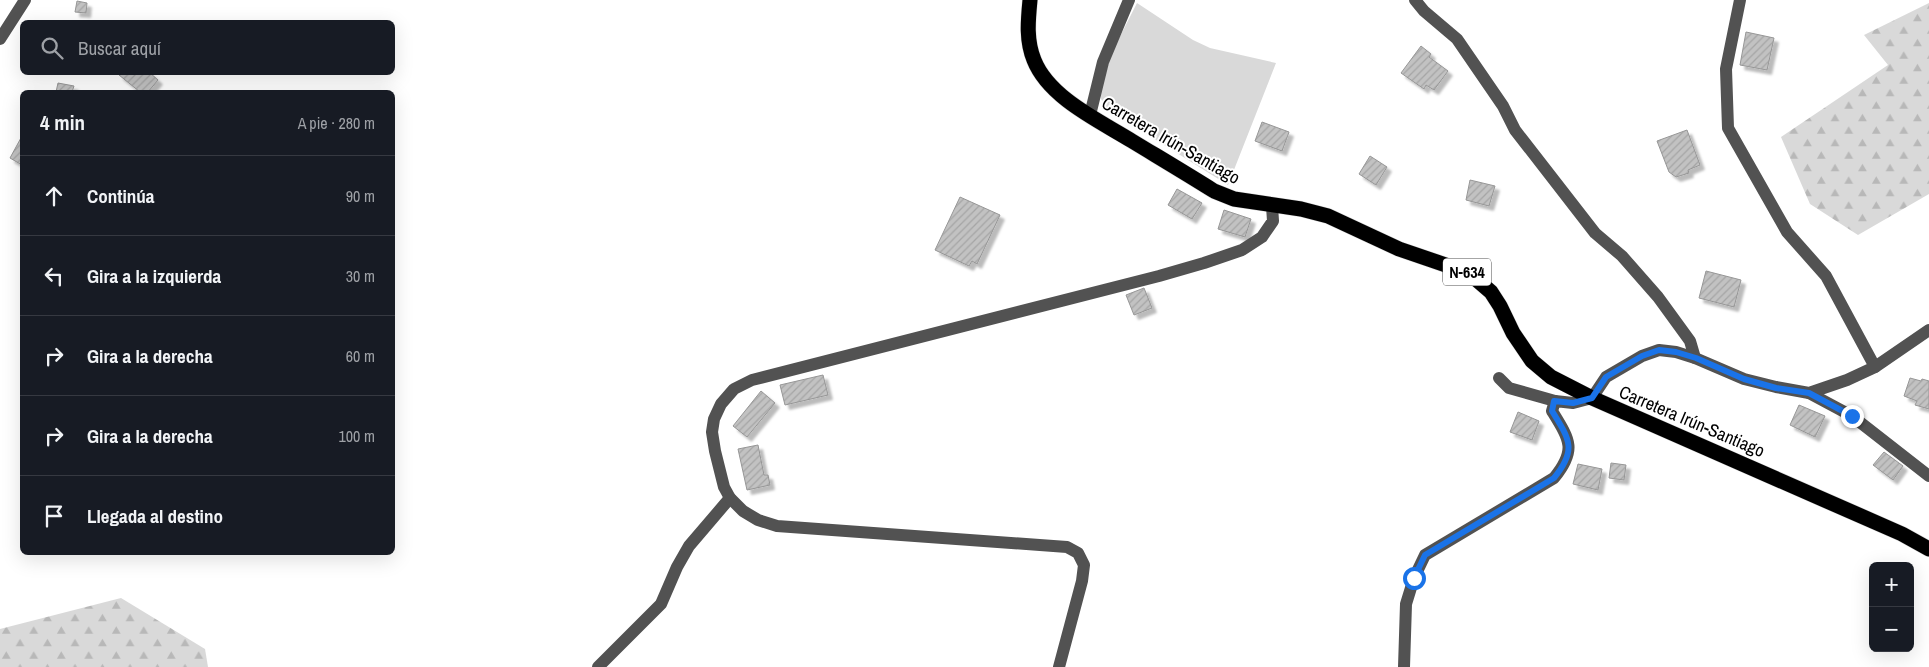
<!DOCTYPE html>
<html lang="es">
<head>
<meta charset="utf-8">
<style>
	body { margin:0; font-family:"Archivo Narrow",sans-serif; background:#242831; color:#f1f3f6 }
	.controls { position:absolute; right:15px; bottom:15px; display:grid; overflow:hidden; border-radius:8px; box-shadow:0 5px 20px #0002 }
	.controls button { width:45px; height:45px; display:grid; place-items:center; padding:0; border:0; border-bottom:1px solid #363941; background:#171b24; color:#f1f3f6; font:25px sans-serif }
	.stop { position:absolute; width:15px; height:15px; margin:-11px; border:4px solid #1a73e8; border-radius:50%; background:#fff }
	.stop.end { background:#1a73e8; border-color:#fff; box-shadow:0 1px 5px #0008 }
	.list { margin:0; padding:0; list-style:none }
	h2 { display:flex; justify-content:space-between; align-items:center; height:65px; margin:0; padding:0 20px; font-size:21px }
	h2 small { font-size:16px; font-weight:400; color:#9ea1a6 }
	.list li { display:grid; grid-template-columns:32px 1fr auto; gap:15px; align-items:center; box-sizing:border-box; height:80px; padding:0 20px; border-top:1px solid #363941 }
	.list b { display:block; font-size:19px; white-space:nowrap }
	.list em { font-size:16px; font-style:normal; color:#9ea1a6 }
	.icon { flex:none; width:28px; height:28px; fill:none; stroke:currentColor; stroke-width:2; stroke-linecap:round; stroke-linejoin:round }
	.map { position:relative; flex:none; width:1929px; height:667px; overflow:hidden }
	.search { position:absolute; background:#171b24; box-shadow:0 5px 20px #0002; left:20px; top:20px; width:375px; height:55px; display:flex; align-items:center; gap:12px; box-sizing:border-box; padding:0 18px; border-radius:8px; color:#9ea1a6; font-size:19px }
	.panel { position:absolute; background:#171b24; box-shadow:0 5px 20px #0002; left:20px; top:90px; width:375px; height:465px; border-radius:8px }
	.map>svg:first-child { display:block }
	.green { fill:#d9d9d9 }
	.forest { fill:url(#forest-firs) }
	.building { fill:url(#building-hatch); stroke:#969696; filter:url(#shadow) }
	.lines { fill:none; stroke-linecap:round; stroke-linejoin:round }
	.highway-casing { stroke:#dbdbdb; stroke-width:16 }
	.minor { stroke:#525252; stroke-width:12 }
	.highway { stroke:#000; stroke-width:15 }
	.route { stroke:#1a73e8; stroke-width:6 }
	.labels { text-anchor:middle; dominant-baseline:central; stroke-width:4; stroke-linejoin:round; paint-order:stroke }
	.shield { fill:#fff; stroke:#4c4c4c; stroke-width:1 }
	.shield-label { font-size:16px; font-weight:bold; fill:#000 }
	.street-label { font-size:18px; fill:#000; stroke:#fff }
</style>
</head>
<body>
<div class="map">
<svg width="1929" height="667" viewBox="0 0 1929 667">
	<defs>
		<pattern id="forest-firs" width="22" height="20" patternUnits="userSpaceOnUse" patternTransform="scale(1.25)"><rect width="22" height="20" fill="#d9d9d9"/><path d="M5 1l3.5 6h-7zM16 11l3.5 6h-7z" fill="#b8b8b8"/></pattern>
		<pattern id="building-hatch" width="6" height="6" patternUnits="userSpaceOnUse" patternTransform="scale(1.25)"><rect width="6" height="6" fill="#c2c2c2"/><path d="M-1 1l2-2M0 6l6-6M5 7l2-2" fill="none" stroke="#a5a5a5"/></pattern>
		<filter id="shadow"><feDropShadow dx="4.5" dy="4.5" stdDeviation="1" flood-color="#0004"/></filter>
	</defs>
	<rect width="100%" height="100%" fill="#fff"/>
	<path class="green" d="M1137 3 1193 40 1210 48 1276 63 1228 185 1105 108 1100 96 1111 54Z"/>
	<g class="forest">
		<path d="M1929 3V194L1858 235 1810 204 1781 137 1888 65 1864 35Z"/>
		<path d="M121 598 205 649 208 667H0V629Z"/>
	</g>
	<g class="building">
		<path d="M77 1 87 3 86 13 75 12Z"/>
		<path d="M1746 32 1774 38 1767 70 1740 65Z"/>
		<path d="M1421 46 1431 54 1429 57 1448 71 1434 90 1426 85 1424 89 1401 73Z"/>
		<path d="M121 72H149L158 80 148 92H140L119 75Z"/>
		<path d="M58 83 74 86 72 92H56Z"/>
		<path d="M1262 122 1289 132 1282 151 1255 141Z"/>
		<path d="M1687 130 1700 165 1688 170 1689 173 1676 177 1669 172 1657 141Z"/>
		<path d="M22 136V165L10 158Z"/>
		<path d="M1370 156 1387 167 1376 185 1359 174Z"/>
		<path d="M1470 180 1495 186 1489 206 1466 200Z"/>
		<path d="M1177 189 1202 203 1192 219 1168 205Z"/>
		<path d="M960 197 1000 215 977 264 972 261 969 266 935 250Z"/>
		<path d="M1224 210 1251 219 1245 237 1218 229Z"/>
		<path d="M1706 271 1741 280 1734 307 1699 298Z"/>
		<path d="M1144 288 1152 308 1134 315 1126 295Z"/>
		<path d="M823 375 828 395 785 405 780 385Z"/>
		<path d="M1910 378 1921 381 1922 379 1929 381V409L1915 405 1917 401 1904 396Z"/>
		<path d="M761 391 775 403 747 437 733 426Z"/>
		<path d="M1799 405 1825 416 1815 437 1790 425Z"/>
		<path d="M1518 412 1539 421 1532 440 1510 432Z"/>
		<path d="M758 445 764 475H768L770 485 747 490 738 449Z"/>
		<path d="M1884 452 1903 466 1893 480 1873 465Z"/>
		<path d="M1611 463 1626 465 1624 480 1609 478Z"/>
		<path d="M1578 464 1602 469 1598 490 1573 484Z"/>
	</g>
	<g class="lines">
		<defs>
			<path id="highway" d="M1030 0C1028 21 1026 40 1034 60 1049 98 1100 121 1132 141 1160 158 1187 174 1214 191L1234 199 1301 209 1328 216 1399 249 1469 273 1491 292 1500 306 1513 333 1532 361 1551 377 1592 398 1902 534 1929 549"/>
		</defs>
		<use href="#highway" class="highway-casing"/>
		<g class="minor">
			<path d="M1415 0 1424 11 1457 39 1503 106 1515 130 1595 233 1622 256 1658 297 1690 341 1695 358"/>
			<path d="M1740 0 1726 69 1728 128 1787 232 1826 276 1875 367"/>
			<path d="M0 39 25 0"/>
			<path d="M1090 115 1103 62 1129 0"/>
			<path d="M1499 378 1509 388 1555 401"/>
			<path d="M1809 393 1852 416 1929 476"/>
			<path d="M598 667 661 604 677 567 689 546 730 498"/>
			<path d="M1059 667 1082 581 1084 565 1078 553 1067 547 777 526 758 520 743 511 730 498 724 487 715 451 712 432 714 419 721 404 734 389 752 380 1159 276 1204 263 1242 250 1262 237 1273 221 1272 206"/>
			<path d="M1404 667 1406 604 1414 578 1425 555 1554 478C1577 450 1570 440 1552 411L1555 401 1573 403 1592 398 1606 377 1642 356 1659 350 1676 352 1695 358 1744 379 1776 387 1809 393 1847 380 1875 367 1929 330"/>
		</g>
		<use href="#highway" class="highway"/>
	</g>
	<g class="lines">
		<path class="route" d="M1414 578 1425 555 1554 478C1577 450 1570 440 1552 411L1554 401 1573 403 1592 398 1606 377 1642 356 1659 350 1676 352 1696 358 1744 379 1776 388 1809 393 1852 416"/>
	</g>
	<g class="labels">
		<rect class="shield" x="1443" y="258.5" width="48" height="27" rx="4"/>
		<g class="shield-label">
			<text x="1467" y="272">N-634</text>
		</g>
		<g class="street-label">
			<text transform="translate(1171 140) rotate(30)">Carretera Irún-Santiago</text>
			<text transform="translate(1692 421) rotate(23)">Carretera Irún-Santiago</text>
		</g>
	</g>
</svg>
<div class="controls">
<button>+</button>
<button>−</button>
</div>
<div class="stop" style="left:1414px;top:578px"></div>
<div class="stop end" style="left:1852px;top:416px"></div>
<div class="search"><svg class="icon" aria-label="search" viewBox="0 0 24 24"><circle cx="10" cy="10" r="6"/><path d="M15 15l6 6"/></svg>Buscar aquí</div>
<section class="panel">
<h2>4 min<small>A pie · 280 m</small></h2>
<ul class="list">
<li><svg class="icon" aria-label="ahead" viewBox="0 0 24 24"><path d="M12 20V5M6 11l6-6 6 6"/></svg><div><b>Continúa</b></div><em>90 m</em></li>
<li><svg class="icon" aria-label="left" viewBox="0 0 24 24"><path d="M17 20v-9H6M10 6l-5 5 5 5"/></svg><div><b>Gira a la izquierda</b></div><em>30 m</em></li>
<li><svg class="icon" aria-label="right" viewBox="0 0 24 24"><path d="M7 20v-9h11M14 6l5 5-5 5"/></svg><div><b>Gira a la derecha</b></div><em>60 m</em></li>
<li><svg class="icon" aria-label="right" viewBox="0 0 24 24"><path d="M7 20v-9h11M14 6l5 5-5 5"/></svg><div><b>Gira a la derecha</b></div><em>100 m</em></li>
<li><svg class="icon" aria-label="arrive" viewBox="0 0 24 24"><path d="M6 21V4h12l-3 4 3 4H6"/></svg><div><b>Llegada al destino</b></div></li>
</ul>
</section>
</div>
</body>
</html>
